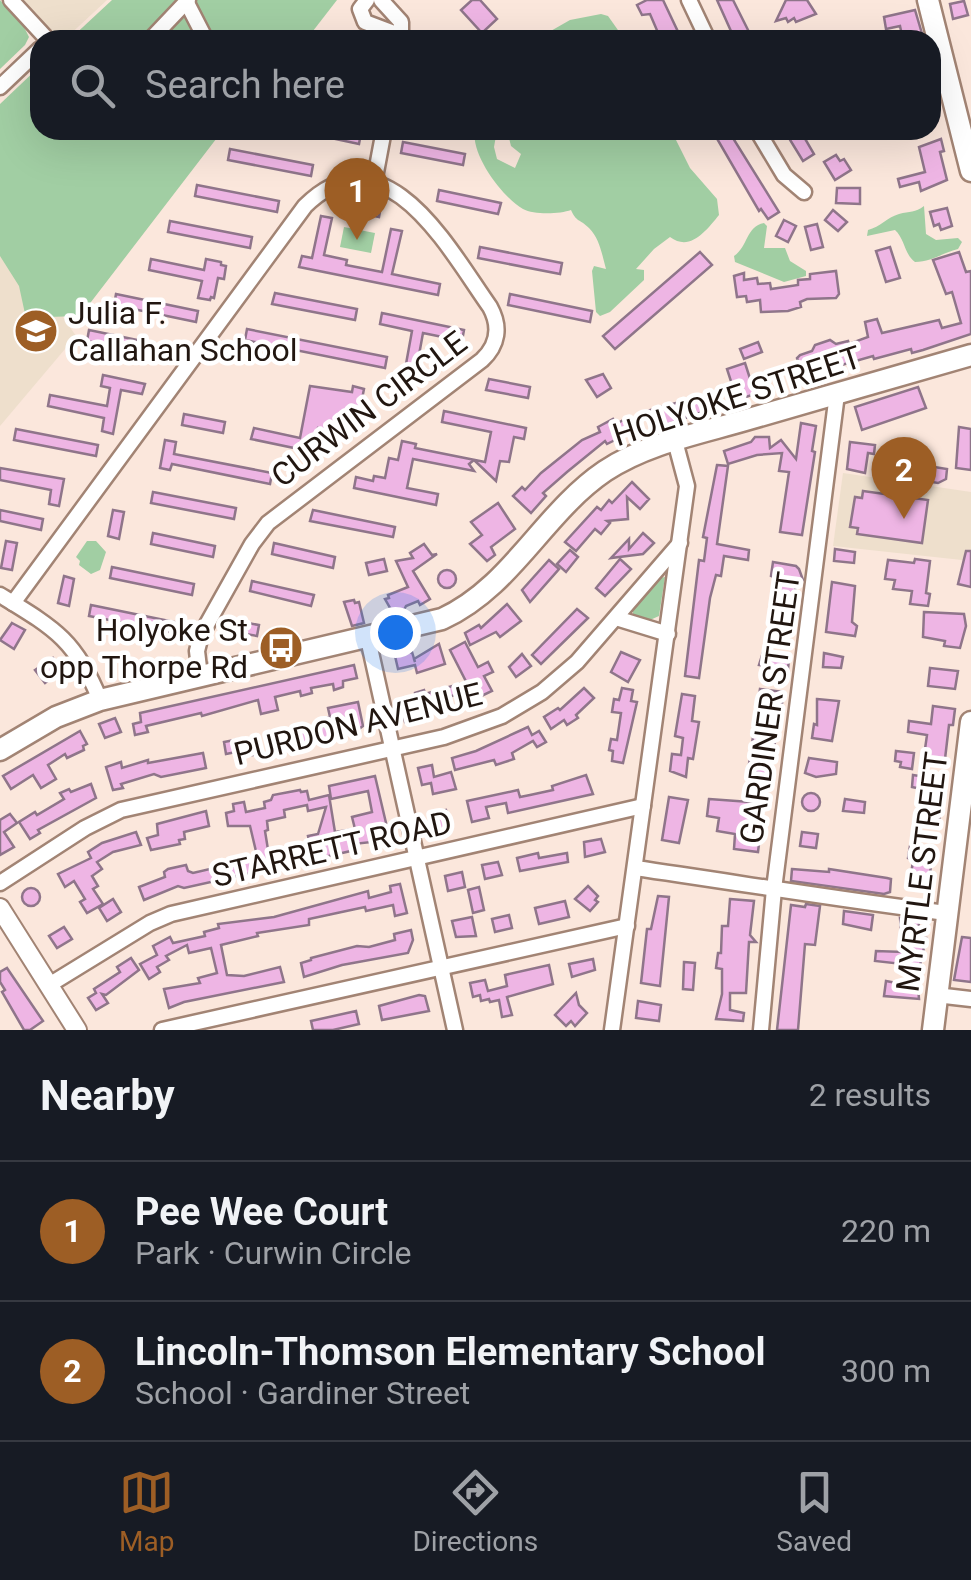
<!DOCTYPE html>
<html lang="en">
<head>
<meta charset="utf-8">
<style>
	body { margin:0; font-family:Roboto,sans-serif; background:#20242c; color:#f1f3f6 }
	.you { position:absolute; left:395px; top:632px; width:35px; height:35px; margin:-25px; border:8px solid #fff; border-radius:50%; background:#1a73e8; box-shadow:0 0 0 15px #1a73e833 }
	.badge { display:grid; place-items:center; width:65px; height:65px; border-radius:50%; background:#9d5e25; color:#fff; font-size:32px; font-weight:700 }
	.pin { position:absolute; translate:-50% -82px; filter:drop-shadow(0 2px 5px #0008) }
	.pin::after { content:''; position:absolute; top:52px; width:35px; height:30px; background:inherit; clip-path:polygon(0 0,100% 0,50% 100%) }
	.list { margin:0; padding:0; list-style:none }
	h2 { display:flex; justify-content:space-between; align-items:center; height:130px; margin:0; padding:0 40px; font-size:42px }
	h2 small { font-size:32px; font-weight:400; color:#9ea1a6 }
	.list li { display:grid; grid-template-columns:65px 1fr auto; gap:30px; align-items:center; box-sizing:border-box; height:140px; padding:0 40px; border-top:2px solid #363941 }
	.list b { display:block; font-size:38px; white-space:nowrap }
	.list p { margin:0; font-size:32px; white-space:nowrap; color:#9ea1a6 }
	.list em { font-size:32px; font-style:normal; color:#9ea1a6 }
	.icon { flex:none; width:55px; height:55px; fill:none; stroke:currentColor; stroke-width:2; stroke-linecap:round; stroke-linejoin:round }
	.map { position:relative; flex:none; width:971px; height:1030px; overflow:hidden }
	.search { position:absolute; background:#171b24; box-shadow:0 10px 40px #0002; left:30px; right:30px; top:30px; height:110px; display:flex; align-items:center; gap:25px; box-sizing:border-box; padding:0 35px; border-radius:30px; color:#9ea1a6; font-size:38px }
	.sheet { height:410px; background:#171b24 }
	nav { display:flex; justify-content:space-around; align-items:center; box-sizing:border-box; height:140px; border-top:2px solid #363941; background:#171b24; font-size:28px; color:#9ea1a6 }
	nav a { display:grid; justify-items:center; gap:5px }
	nav .on { color:#9d5e25 }
	.map>svg:first-child { display:block }
	.education { fill:#eedfcc }
	.green { fill:#a1cea3 }
	.building { fill:#eeb5e4; stroke:#8f758a; stroke-width:2.5 }
	.lines { fill:none; stroke-linecap:round; stroke-linejoin:round }
	.minor-casing { stroke:#a28474; stroke-width:19 }
	.tertiary-casing { stroke:#a28474; stroke-width:22 }
	.secondary-casing { stroke:#a28474; stroke-width:25 }
	.minor { stroke:#fff; stroke-width:14 }
	.tertiary { stroke:#fff; stroke-width:18 }
	.secondary { stroke:#fff; stroke-width:20 }
	.labels { text-anchor:middle; dominant-baseline:central; stroke-width:9; stroke-linejoin:round; paint-order:stroke }
	.poi-label { font-size:32px; fill:#211610; stroke:#fff; text-anchor:start }
	.street-label { font-size:32px; fill:#211610; stroke:#fff }
</style>
</head>
<body>
<div class="map">
<svg width="971" height="1030" viewBox="0 0 971 1030">
	<rect width="100%" height="100%" fill="#fbe7dc"/>
	<g class="education">
		<path d="M0 0H107L64 40H40V44Z"/>
		<path d="M0 225 76 336 0 426Z"/>
		<path d="M843 473 971 492V561L833 546Z"/>
	</g>
	<g class="green">
		<path d="M0 0 23 25 29 37 25 45 0 69Z"/>
		<path d="M112 0H337L306 40H69Z"/>
		<path d="M601 14 608 16 625 40H535L570 20Z"/>
		<path d="M40 66V130H223L91 302 84 316 46 317 37 326 27 323 19 286 0 256V104Z"/>
		<path d="M475 130H497L494 147 497 159 515 168 521 154 511 146 507 130H671L690 168 717 199 719 215C706 231 690 252 670 237L654 249 636 269 644 270V280L610 312 600 316 596 312 592 271 594 266 606 269C602 255 600 239 589 228 580 219 576 222 571 210 560 214 534 215 523 209 503 198 470 154 475 130Z"/>
		<path d="M924 206 926 234 936 240 958 238 962 242 958 249C942 253 931 262 915 262 904 254 905 239 895 230L867 236 868 230C880 227 888 217 899 214 910 211 915 213 924 206Z"/>
		<path d="M764 223 767 226 764 248H785L790 261 806 271V276L784 282 735 262 734 256C748 247 746 226 764 223Z"/>
		<path d="M344 227 375 233 371 253 340 247Z"/>
		<path d="M87 541H96L106 552 100 570 91 574 79 565 80 561 76 557Z"/>
		<path d="M665 577 659 616 650 620 633 615V608L660 578Z"/>
	</g>
	<g class="building">
		<path d="M472 0H480L497 19 482 33 461 10Z"/>
		<path d="M647 0H663L680 36 665 40 659 35 650 14 642 15 637 5Z"/>
		<path d="M717 0H733L753 40H735Z"/>
		<path d="M786 0H807L816 14 796 22 794 18 788 22 786 18 776 21Z"/>
		<path d="M964 1 968 15 953 19 950 4Z"/>
		<path d="M915 10 923 37 903 40 900 26 886 29 884 17Z"/>
		<path d="M312 130H346L361 133 359 144 312 134Z"/>
		<path d="M712 130H728L779 212 768 219 761 209 759 211Z"/>
		<path d="M784 130H800L814 154 803 161Z"/>
		<path d="M941 139 944 151 940 152 947 180 921 191 919 182 900 187 898 179 925 172 919 147Z"/>
		<path d="M403 142 465 154 463 165 401 153Z"/>
		<path d="M230 149 313 165 311 176 228 160Z"/>
		<path d="M836 155 840 161 844 159 851 170 835 180 824 162Z"/>
		<path d="M197 185 279 201 277 212 195 196Z"/>
		<path d="M837 188H860V204L836 203Z"/>
		<path d="M439 190 501 203 498 214 437 201Z"/>
		<path d="M353 200 381 206 379 217 351 211Z"/>
		<path d="M947 208 952 226 941 230 939 224 934 226 930 212Z"/>
		<path d="M833 210 847 222 838 231 825 220Z"/>
		<path d="M321 216 332 218 324 255 347 260 346 265 382 272 391 229 402 231 392 274 440 284 438 295 299 267 302 256 312 258Z"/>
		<path d="M784 220 796 226 788 242 776 236Z"/>
		<path d="M170 221 252 237 250 248 168 232Z"/>
		<path d="M817 224 823 247 811 250 805 227Z"/>
		<path d="M480 247 562 263 560 274 478 258Z"/>
		<path d="M890 247 900 278 886 282 876 251Z"/>
		<path d="M700 252 712 265 615 349 603 336Z"/>
		<path d="M959 252 966 272 971 271V334L923 350 912 353 911 349 874 359 873 356 803 376 797 358 800 355 812 351 815 345 830 340 836 344 848 341 849 344 868 337 865 322 877 319 882 333 939 320 942 328 961 323 952 292 946 294 933 260Z"/>
		<path d="M151 259 204 270 206 259 221 262V265L226 266 224 279 218 278 214 298 211 297 210 300 198 298 202 281 149 270Z"/>
		<path d="M836 271 839 294 836 298 807 299 800 302 801 307 788 311 761 312 760 300 747 302 746 296 737 297 734 276 744 273V280L757 278 758 284 770 283 771 289 798 285V280L810 279V274Z"/>
		<path d="M275 293 357 309 355 320 272 304Z"/>
		<path d="M116 294 198 311 196 322 114 305Z"/>
		<path d="M510 294 592 311 590 322 508 305Z"/>
		<path d="M382 313 464 330 462 341 423 333 415 377 404 375 412 331 380 324Z"/>
		<path d="M247 329 387 357 385 368 245 340Z"/>
		<path d="M89 330 171 347 169 358 87 341Z"/>
		<path d="M758 342 762 352 744 359 740 349Z"/>
		<path d="M745 363 755 394 737 400 727 369Z"/>
		<path d="M603 374 611 388 597 397 586 380Z"/>
		<path d="M103 375 145 384 142 394 121 390 113 434 102 431 104 418 48 406 50 395 107 406 110 388 101 386Z"/>
		<path d="M489 379 530 387 528 398 486 390Z"/>
		<path d="M310 386 352 392 353 386 364 389 358 419 341 415 338 432 318 428 313 452 251 439 254 428 300 438Z"/>
		<path d="M918 387 926 408 862 430 855 407Z"/>
		<path d="M716 392 720 406 668 424 656 427 655 424 650 410Z"/>
		<path d="M444 411 526 428 524 439 514 437 509 462 500 461 496 481 474 460 469 464 474 471 413 459 407 488 438 494 436 505 354 488 356 477 373 481 374 476 385 478 389 458 398 460 402 441 416 444 415 448 485 462 491 432 442 422Z"/>
		<path d="M184 414 225 422 223 433 182 425Z"/>
		<path d="M627 418 633 431 607 444 605 441 567 472 543 493 546 496 531 513 513 496 522 487 525 490 541 473 582 440 600 432 598 427 613 419 616 424Z"/>
		<path d="M801 423 816 426 812 451 815 452 802 535 780 532 789 472 779 471 782 453 757 455 728 464 724 451 751 442 755 437H769L770 448 781 440 796 459Z"/>
		<path d="M959 427 971 429V470L956 468Z"/>
		<path d="M16 429 98 445 96 456 14 440Z"/>
		<path d="M165 440 176 442 174 454 272 473 270 484 172 464 170 470 160 468Z"/>
		<path d="M850 442 875 445 874 454 868 453 865 473 847 469Z"/>
		<path d="M717 465 728 466 717 544 749 550 748 560 724 556 721 576 716 575 710 598 699 678 685 676 699 560 704 561 707 538 703 537Z"/>
		<path d="M928 466 947 469 946 479 938 483 926 481Z"/>
		<path d="M0 468 64 479 59 506 49 504 51 490 0 480Z"/>
		<path d="M632 482 649 499 640 509 627 497 628 519 607 521 610 523 601 534 595 529 576 551 565 542 597 507 601 510 609 500 612 503Z"/>
		<path d="M863 491 928 500 922 543 857 534 858 528 850 527 855 497 862 498Z"/>
		<path d="M153 492 236 508 234 519 151 503Z"/>
		<path d="M498 503 515 529 491 547 495 555 487 561 470 544 482 535 471 522Z"/>
		<path d="M0 510 43 519 41 530 0 521Z"/>
		<path d="M113 510 124 512 119 539 108 536Z"/>
		<path d="M313 510 395 527 393 537 310 521Z"/>
		<path d="M153 533 215 546 213 557 151 544Z"/>
		<path d="M643 533 654 543 643 554 611 558 629 539V549Z"/>
		<path d="M6 541 17 543 12 570 1 568Z"/>
		<path d="M274 543 335 557 333 568 272 554Z"/>
		<path d="M424 544 432 555 437 554 413 571 430 599 420 605 418 601 406 606 402 614 393 613 385 599 389 598 388 595 408 587 396 561 413 558 410 553Z"/>
		<path d="M835 549 855 552 854 563 834 561Z"/>
		<path d="M570 550 578 557 566 572 557 564Z"/>
		<path d="M966 551H971V587L958 584Z"/>
		<path d="M384 559 387 571 369 575 366 563Z"/>
		<path d="M620 559 631 569 605 596 596 588Z"/>
		<path d="M915 559 930 561 926 593 930 594 928 606 910 604 912 591 893 589 895 580 885 579 888 560 914 563Z"/>
		<path d="M549 560 559 569 530 602 522 590Z"/>
		<path d="M773 562 796 566 799 569 803 580H796L794 602 773 596 776 578 771 576Z"/>
		<path d="M112 567 194 584 192 595 110 578Z"/>
		<circle cx="447" cy="579" r="9"/>
		<path d="M64 576 74 579 69 606 58 603Z"/>
		<path d="M252 581 314 595 311 606 250 591Z"/>
		<path d="M832 582 855 586 852 622 857 626 855 636 826 632Z"/>
		<path d="M354 600 355 603 359 602 364 623 352 626 344 602Z"/>
		<path d="M507 604 521 621 500 637 496 632 470 645 465 633 479 625 481 628Z"/>
		<path d="M91 605 174 622 171 632 89 616Z"/>
		<path d="M577 609 588 618 541 664 532 655Z"/>
		<path d="M924 612 964 614 966 626 960 648 944 646 945 641 923 637Z"/>
		<path d="M773 619 793 622 788 636 770 633Z"/>
		<path d="M231 620 259 625 257 636 229 631Z"/>
		<path d="M12 623 25 630 14 649 0 640Z"/>
		<path d="M465 642 478 667 488 662 493 672 484 676 492 691 475 699 450 650Z"/>
		<path d="M439 644 445 664 417 673 415 665 398 669 395 656 412 652 415 662 414 659Z"/>
		<path d="M621 652 640 660 628 682 611 672Z"/>
		<path d="M763 652 781 654V658L789 659 788 669 759 665Z"/>
		<path d="M824 653 843 657 841 668 823 667Z"/>
		<path d="M522 654 531 666 516 677 509 667Z"/>
		<path d="M53 658 62 670 45 683 35 670Z"/>
		<path d="M354 665 357 678 343 681V687L334 690 333 684 311 688 312 693 301 696 300 691 275 697 278 710 261 714 258 700 202 716 201 713 146 726 148 732 135 735 133 724 141 722 140 713Z"/>
		<path d="M930 668 958 671 955 689 928 686Z"/>
		<path d="M459 684 461 693 419 707 422 718 405 722 402 709 415 706V693L424 690 425 694Z"/>
		<path d="M584 688 594 698 576 715 578 718 567 725 564 720 551 729 544 717 558 708 560 710Z"/>
		<path d="M622 688 633 690 631 701 637 702 623 763 612 761 613 751 609 750 611 739 617 740 621 713 612 712 614 699 619 700Z"/>
		<path d="M760 689 784 692 769 775 748 771Z"/>
		<path d="M682 694 695 696 692 721 699 722 693 759 688 758 686 777 670 771 672 754 681 755 683 738 675 736Z"/>
		<path d="M817 699 839 701 832 741 812 738 814 724 817 725Z"/>
		<path d="M358 702 363 726 359 729 329 733V739L284 749 281 734 325 726 323 719 330 717 328 708Z"/>
		<path d="M933 706 955 709 953 725H949L945 759 924 756 927 735 908 732 909 721 931 724Z"/>
		<path d="M115 718 121 732 105 738 99 724Z"/>
		<path d="M528 727 532 735 539 731 546 742 537 747 533 741 512 753 514 759 496 765 494 760 455 770 452 758 476 751Z"/>
		<path d="M80 731 87 744 83 746 84 750 67 758 65 754 48 765 56 779 41 788 33 775 11 789 3 776Z"/>
		<path d="M245 738 246 741 258 738 262 754 243 756 241 751 226 754 224 742Z"/>
		<path d="M896 751 914 753 912 769 900 767 901 762 895 761Z"/>
		<path d="M203 753 206 768 161 777 154 774 121 784 123 788 113 790 106 767 121 762 122 768 148 760V763Z"/>
		<path d="M809 758 837 762 836 774 816 777 805 773Z"/>
		<path d="M432 765 434 777 451 772 456 789 433 794 431 783 422 785 418 768Z"/>
		<path d="M586 775 593 794 508 813 506 803 486 807 489 818 472 822 467 801 518 790 520 797 530 795 553 790 552 786Z"/>
		<path d="M913 775 938 779 932 813 940 814 939 828 915 824 921 789 912 787Z"/>
		<path d="M375 776 390 840 353 844 355 850 281 867 277 853 310 846 308 836 318 834 326 807 308 811 307 805 284 810 285 817 267 821 268 830 265 831 270 862 259 864 250 826H228L226 813 234 811 233 804 244 802 246 812 265 808 264 802 271 800 273 795 300 790 301 792 307 791 309 800 329 795 335 832 355 829 352 817 372 812 368 791 331 799 329 786Z"/>
		<path d="M91 784 96 798 38 830 40 833 30 839 19 822 35 812 37 815 64 799 60 793 69 789 71 792Z"/>
		<circle cx="811" cy="802" r="9"/>
		<path d="M669 797 688 800 679 843 662 840Z"/>
		<path d="M709 799 764 803 758 852 734 849 735 834 717 831 719 818 707 816Z"/>
		<path d="M845 799 865 802 864 813 843 811Z"/>
		<path d="M446 810 451 829 433 833 430 813Z"/>
		<path d="M206 811 209 826 184 832 185 839 179 840 180 844 151 850 147 838 158 835 157 824Z"/>
		<path d="M10 814 17 823 4 832 14 847 0 855V820Z"/>
		<path d="M136 832 141 845 113 852 97 862 102 869 92 876 98 886 93 889 103 904 87 913 80 902 85 899 74 881 65 887 58 874 91 858 88 852 102 843Z"/>
		<path d="M802 832 818 834 816 848 800 846Z"/>
		<path d="M601 839 605 852 585 857 584 842Z"/>
		<path d="M910 846 933 848 929 883 910 881 913 861 908 858Z"/>
		<path d="M538 853 539 858 567 853 568 862 520 871 517 858Z"/>
		<path d="M257 858 256 872 184 888 178 886 144 900 139 887 165 877 164 872 168 869 186 865 188 871 193 873Z"/>
		<path d="M498 862 502 875 485 879 482 865Z"/>
		<path d="M792 869 829 872V869L887 878 891 879 890 892 884 894 791 881Z"/>
		<path d="M462 872 465 887 448 891 445 876Z"/>
		<path d="M400 884 407 913 395 916 393 905 366 911 365 907 309 919V925L257 933 258 936 221 945 227 975 244 976 280 967 284 982 184 1002 169 1008 164 989 200 983 198 978 217 973 211 948 189 953 187 945 166 956 169 960 157 967 160 972 149 979 140 964 157 955 153 946 170 937 173 943 205 936 204 932 219 928 218 924 274 917 368 891 369 898 391 892 390 886Z"/>
		<path d="M588 886 598 896 595 900 598 902 590 911 575 899Z"/>
		<path d="M479 887 484 910 473 913 468 890Z"/>
		<circle cx="31" cy="897" r="9"/>
		<path d="M658 896 669 897 660 986 641 983 647 929H651Z"/>
		<path d="M113 899 121 912 107 921 99 908Z"/>
		<path d="M730 899 754 901 750 935 756 942H749L746 993H730V1010L744 1013 743 1021 716 1019 722 994V969L716 968 718 953H721L722 926H728Z"/>
		<path d="M565 901 569 917 539 924 535 908Z"/>
		<path d="M806 904 820 906 815 945 805 944 798 1030H777L791 905 805 907Z"/>
		<path d="M844 911 873 915 871 930 843 924Z"/>
		<path d="M509 915 512 928 495 932 492 919Z"/>
		<path d="M472 917 476 936 456 937 452 921Z"/>
		<path d="M900 918 919 921 918 938H926L920 966 875 961 876 951 904 952 907 931 901 930Z"/>
		<path d="M64 927 72 939 57 948 49 936Z"/>
		<path d="M411 930 413 940 408 953 342 965 304 977 301 963 311 960V958L357 946 369 947 395 940 394 934Z"/>
		<path d="M962 937 971 938V982L954 980Z"/>
		<path d="M131 958 139 970 106 995 102 994 108 1003 96 1010 88 998 96 993 94 989 120 972 117 967Z"/>
		<path d="M593 959 595 970 572 977 569 964Z"/>
		<path d="M684 962 695 963 693 990 683 989Z"/>
		<path d="M549 965 553 984 507 997 512 1015 502 1017 499 1000 490 1002 489 999 481 1001 480 995 473 997 470 983 485 980 488 991 507 986 505 975Z"/>
		<path d="M7 968 43 1021 30 1030H24L2 992 5 990 0 982V972Z"/>
		<path d="M886 981 918 987 919 999 884 996Z"/>
		<path d="M576 993 579 1005 587 1013 575 1026 571 1021 566 1026 555 1015Z"/>
		<path d="M419 995 425 996 429 1011 382 1020 379 1006Z"/>
		<path d="M638 1001 661 1005 659 1021 636 1018Z"/>
		<path d="M356 1011 359 1024 333 1030H313L311 1021Z"/>
	</g>
	<g class="lines">
		<defs>
			<g id="minor">
				<path d="M11 0 48 40"/>
				<path d="M367 0 360 9 365 22 402 36"/>
				<path d="M381 0 401 22V40"/>
				<path d="M689 0 708 40"/>
				<path d="M187 3 204 36 200 40"/>
				<path d="M150 40 188 0"/>
				<path d="M0 87 40 49"/>
				<path d="M757 130 784 175 804 192"/>
				<path d="M374 183 384 130"/>
				<path d="M0 595C54 628 76 640 100 700"/>
				<path d="M13 603 305 206C385 127 450 251 490 307 501 327 498 345 482 360L268 523 252 544 201 635 197 651 200 676"/>
				<path d="M616 618 668 634"/>
				<path d="M368 639 455 1030"/>
				<path d="M635 868C739 883 842 900 946 913"/>
				<path d="M0 883 85 828 121 810 444 737 502 716 542 692 577 662 680 543"/>
				<path d="M49 985 150 923 171 914 643 806"/>
				<path d="M936 995 971 999"/>
				<path d="M162 1030 627 926"/>
				<path d="M612 1030 687 486 675 441"/>
				<path d="M761 1030 774 889 837 394"/>
			</g>
			<path id="tertiary" d="M0 908 77 1030"/>
			<g id="secondary">
				<path d="M928 0 971 171"/>
				<path d="M0 750 56 717 100 700 442 619C512 587 543 513 605 471 647 443 702 433 749 419 823 398 897 376 971 355"/>
				<path d="M933 1030 971 722"/>
			</g>
		</defs>
		<use href="#minor" class="minor-casing"/>
		<use href="#tertiary" class="tertiary-casing"/>
		<use href="#secondary" class="secondary-casing"/>
		<use href="#minor" class="minor"/>
		<use href="#tertiary" class="tertiary"/>
		<use href="#secondary" class="secondary"/>
	</g>
	<defs>
		<symbol id="school-disc" viewBox="-11 -11 22 22"><circle r="9.5" fill="#9d5e25" stroke="#fff"/><path d="M0-5L7-2L0 1L-7-2ZM-4 1L0 2.5L4 1V4Q0 6-4 4Z" fill="#fff"/></symbol>
		<symbol id="bus-disc" viewBox="-11 -11 22 22"><circle r="9.5" fill="#9d5e25" stroke="#fff"/><path d="M-5-6H5V4H4V6H2V4H-2V6H-4V4H-5ZM-3.5-4V0h7V-4ZM-3.5 1.2v1.5H-2V1.2ZM2 1.2v1.5H3.5V1.2Z" fill="#fff"/></symbol>
	</defs>
	<g fill-rule="evenodd">
		<use href="#school-disc" x="11" y="306" width="50" height="50"/>
		<use href="#bus-disc" x="256" y="623" width="50" height="50"/>
	</g>
	<g class="labels">
		<g class="poi-label">
			<text x="68" y="313">Julia F.<tspan x="68" dy="37">Callahan School</tspan></text>
			<text x="248" y="630" text-anchor="end">Holyoke St<tspan x="248" dy="37">opp Thorpe Rd</tspan></text>
		</g>
		<g class="street-label">
			<text transform="translate(737 396) rotate(-18)">HOLYOKE STREET</text>
			<text transform="translate(369 409) rotate(-37)">CURWIN CIRCLE</text>
			<text transform="translate(770 708) rotate(-82)">GARDINER STREET</text>
			<text transform="translate(358 724) rotate(-14)">PURDON AVENUE</text>
			<text transform="translate(332 849) rotate(-13)">STARRETT ROAD</text>
			<text transform="translate(922 872) rotate(-83)">MYRTLE STREET</text>
		</g>
	</g>
</svg>
<div class="you"></div>
<div class="pin badge" style="left:357px;top:240px">1</div>
<div class="pin badge" style="left:904px;top:519px">2</div>
<div class="search"><svg class="icon" aria-label="search" viewBox="0 0 24 24"><circle cx="10" cy="10" r="6"/><path d="M15 15l6 6"/></svg>Search here</div>
</div>
<section class="sheet">
<h2>Nearby<small>2 results</small></h2>
<ul class="list">
<li><span class="badge">1</span><div><b>Pee Wee Court</b><p>Park · Curwin Circle</p></div><em>220 m</em></li>
<li><span class="badge">2</span><div><b>Lincoln-Thomson Elementary School</b><p>School · Gardiner Street</p></div><em>300 m</em></li>
</ul>
</section>
<nav>
<a class="on"><svg class="icon" aria-label="map" viewBox="0 0 24 24"><path d="M3 6l6-2 6 2 6-2v14l-6 2-6-2-6 2zM9 4v14M15 6v14"/></svg>Map</a>
<a><svg class="icon" aria-label="directions" viewBox="0 0 24 24"><path d="M12 3l9 9-9 9-9-9zM9 14v-3h6M13 9l2 2-2 2"/></svg>Directions</a>
<a><svg class="icon" aria-label="saved" viewBox="0 0 24 24"><path d="M7 4h10v16l-5-4-5 4z"/></svg>Saved</a>
</nav>
</body>
</html>
